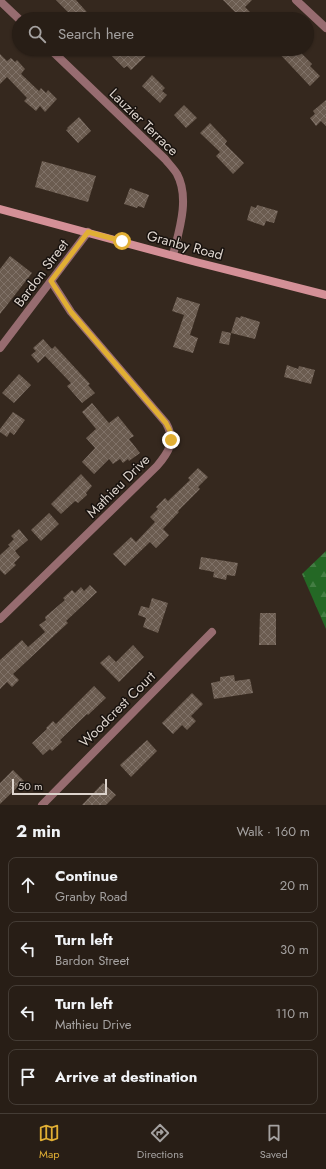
<!DOCTYPE html>
<html lang="en">
<head>
<meta charset="utf-8">
<style>
	body { margin:0; font-family:Jost,sans-serif; background:#30271f; color:#f1f3f6 }
	.scale { position:absolute; left:12px; bottom:10px; width:95px; box-sizing:border-box; padding-left:4px; border:2px solid #ddd4cd; border-top:0; font-size:11px; line-height:14px; white-space:nowrap; color:#ddd4cd; -webkit-text-stroke:3px #18120e; paint-order:stroke }
	.stop { position:absolute; width:12px; height:12px; margin:-9px; border:3px solid #e1af34; border-radius:50%; background:#fff }
	.stop.end { background:#e1af34; border-color:#fff; box-shadow:0 1px 4px #0008 }
	.list { margin:0; padding:0; list-style:none }
	h2 { display:flex; justify-content:space-between; align-items:center; height:52px; margin:0; padding:0 16px; font-size:17px }
	h2 small { font-size:13px; font-weight:400; color:#a5a2a1 }
	.list li { display:grid; grid-template-columns:26px 1fr auto; gap:12px; align-items:center; box-sizing:border-box; height:56px; margin:0 8px 8px; padding:0 8px; border:1px solid #443c35; border-radius:8px }
	.list b { display:block; font-size:15px; white-space:nowrap }
	.list p { margin:0; font-size:13px; white-space:nowrap; color:#a5a2a1 }
	.list em { font-size:13px; font-style:normal; color:#a5a2a1 }
	.icon { flex:none; width:22px; height:22px; fill:none; stroke:currentColor; stroke-width:2; stroke-linecap:round; stroke-linejoin:round }
	.map { position:relative; flex:none; width:326px; height:805px; overflow:hidden }
	.search { position:absolute; background:#281e16; box-shadow:0 1px 3px #0004; left:12px; right:12px; top:12px; height:44px; display:flex; align-items:center; gap:10px; box-sizing:border-box; padding:0 14px; border-radius:22px; color:#a5a2a1; font-size:15px }
	.sheet { height:308px; background:#281e16 }
	nav { display:flex; justify-content:space-around; align-items:center; box-sizing:border-box; height:56px; border-top:1px solid #443c35; background:#281e16; font-size:11px; color:#a5a2a1 }
	nav a { display:grid; justify-items:center; gap:2px }
	nav .on { color:#e1af34 }
	.map>svg:first-child { display:block }
	.forest { fill:url(#forest-firs) }
	.building { fill:url(#building-cross-hatch) }
	.lines { fill:none; stroke-linecap:round; stroke-linejoin:round }
	.street { stroke:#976c70; stroke-width:8 }
	.secondary { stroke:#d49097; stroke-width:8 }
	.route { stroke:#e1af34; stroke-width:5 }
	.labels { text-anchor:middle; dominant-baseline:central; stroke-width:3; stroke-linejoin:round; paint-order:stroke }
	.street-label { font-size:14px; fill:#ddd4cd; stroke:#18120e }
</style>
</head>
<body>
<div class="map">
<svg width="326" height="805" viewBox="0 0 326 805">
	<defs>
		<pattern id="forest-firs" width="22" height="20" patternUnits="userSpaceOnUse"><rect width="22" height="20" fill="#246825"/><path d="M5 1l3.5 6h-7zM16 11l3.5 6h-7z" fill="#437d43"/></pattern>
		<pattern id="building-cross-hatch" width="8" height="8" patternUnits="userSpaceOnUse"><rect width="8" height="8" fill="#6b5c50"/><path d="M0 0l8 8M0 8l8-8" fill="none" stroke="#807268"/></pattern>
	</defs>
	<rect width="100%" height="100%" fill="#35281e"/>
	<path class="forest" d="M326 551V629L302 574Z"/>
	<g class="building">
		<path d="M56 0H76L93 19H72V16Z"/>
		<path d="M223 0H252L245 7 257 19H242Z"/>
		<path d="M118 49H153L131 70 127 66 124 68 112 56Z"/>
		<path d="M275 49H297L312 64 310 66 320 76 310 86Z"/>
		<path d="M0 54 7 61 11 58 15 62 17 60 25 69 21 74 39 91 41 88 46 93 48 90 57 99 45 112 40 106 36 111 24 101 27 98 7 77 0 84Z"/>
		<path d="M152 75 165 88 162 91 167 95 160 103 142 86Z"/>
		<path d="M326 100V126L321 121 316 126 310 118 315 114 313 111Z"/>
		<path d="M184 105 197 118 186 128 174 115Z"/>
		<path d="M79 117 91 131 78 143 66 130 68 129 67 128Z"/>
		<path d="M210 123 227 141 225 144 244 163 233 174 216 156 220 152 200 133Z"/>
		<path d="M42 161 96 176 88 202 35 187Z"/>
		<path d="M130 188 149 195 144 208 138 206 137 208 124 204Z"/>
		<path d="M257 205 278 211 274 223 266 221 264 226 247 220 251 206 256 208Z"/>
		<path d="M10 256 32 273 0 314V269Z"/>
		<path d="M177 297 200 304 190 335 198 338 193 353 173 347 184 315 172 311Z"/>
		<path d="M241 316 260 322 255 339 231 333 236 317 240 318Z"/>
		<path d="M222 331 231 333 229 345 219 343Z"/>
		<path d="M43 339 52 349 55 346 90 384 88 385 95 393 82 403 67 386 71 383 45 356 38 363 31 355 36 351 33 348Z"/>
		<path d="M287 365 298 369 299 366 315 370 311 384 284 377Z"/>
		<path d="M19 374 31 385 14 403 2 393Z"/>
		<path d="M92 403 109 423 118 416 134 436 129 439 140 453 129 461 128 459 123 463 120 459 113 464 109 459 94 474 82 462 95 448 86 438 96 429 82 412Z"/>
		<path d="M13 412 25 420 14 435 10 432 7 437 0 432V429Z"/>
		<path d="M198 468 208 477 198 487 200 489 178 511 179 512 163 529 169 535 156 548 150 542 125 566 113 554 131 537 136 542 155 522 150 517 158 509 156 507 165 498 168 501 190 480 188 478Z"/>
		<path d="M81 474 92 486 86 493 87 495 78 503 75 501 61 514 51 504Z"/>
		<path d="M49 513 59 524 41 541 31 530Z"/>
		<path d="M19 529 28 540 15 551 20 557 14 563 16 565 5 575 0 570V555L10 546 8 545 14 539 11 536Z"/>
		<path d="M201 557 238 563 235 576 227 575 226 580 213 577 214 572 199 569Z"/>
		<path d="M90 585 97 592 66 621 68 623 57 633 13 674 19 680 12 687 7 682 0 689V660L22 640 28 647 45 632 39 625 46 620 45 617 65 600 63 598 72 590 75 593 81 587 84 591Z"/>
		<path d="M152 598 168 603 158 633 143 627 146 618 138 615 141 606 149 608Z"/>
		<path d="M260 613H276V645H259Z"/>
		<path d="M133 645 144 657 119 682 100 663 109 655 116 662Z"/>
		<path d="M234 675 235 681 250 679 253 693 214 699 211 683 220 681V677Z"/>
		<path d="M94 686 106 698 88 715 87 714 60 740 62 742 52 751 50 749 43 755 32 743 47 729 46 728 53 721 56 724Z"/>
		<path d="M192 693 203 704 191 716 196 721 187 730 182 725 173 734 162 723Z"/>
		<path d="M147 740 157 751 131 777 120 765Z"/>
		<path d="M13 770 24 781 0 804V783Z"/>
		<path d="M103 783 116 795 106 805H82Z"/>
	</g>
	<g class="lines">
		<g class="street">
			<path d="M296 0 326 28"/>
			<path d="M0 1 19 19"/>
			<path d="M50 49 165 159C169 164 174 169 177 174 190 198 179 231 173 255"/>
			<path d="M0 348 88 232"/>
			<path d="M0 619 157 466C169 452 176 441 166 423L71 312 51 281"/>
			<path d="M42 805 212 632"/>
		</g>
		<path class="secondary" d="M0 209 196 262 326 295"/>
	</g>
	<g class="lines">
		<path class="route" d="M122 241 88 232 51 281 71 312 166 423 170 431 171 440"/>
	</g>
	<g class="labels">
		<g class="street-label">
			<text transform="translate(144 122) rotate(44)">Lauzier Terrace</text>
			<text transform="translate(185 245) rotate(15)">Granby Road</text>
			<text transform="translate(41 273) rotate(-53)">Bardon Street</text>
			<text transform="translate(118 486) rotate(-45)">Mathieu Drive</text>
			<text transform="translate(117 709) rotate(-45)">Woodcrest Court</text>
		</g>
	</g>
</svg>
<div class="scale">50 m</div>
<div class="stop" style="left:122px;top:241px"></div>
<div class="stop end" style="left:171px;top:440px"></div>
<div class="search"><svg class="icon" aria-label="search" viewBox="0 0 24 24"><circle cx="10" cy="10" r="6"/><path d="M15 15l6 6"/></svg>Search here</div>
</div>
<section class="sheet">
<h2>2 min<small>Walk · 160 m</small></h2>
<ul class="list">
<li><svg class="icon" aria-label="ahead" viewBox="0 0 24 24"><path d="M12 20V5M6 11l6-6 6 6"/></svg><div><b>Continue</b><p>Granby Road</p></div><em>20 m</em></li>
<li><svg class="icon" aria-label="left" viewBox="0 0 24 24"><path d="M17 20v-9H6M10 6l-5 5 5 5"/></svg><div><b>Turn left</b><p>Bardon Street</p></div><em>30 m</em></li>
<li><svg class="icon" aria-label="left" viewBox="0 0 24 24"><path d="M17 20v-9H6M10 6l-5 5 5 5"/></svg><div><b>Turn left</b><p>Mathieu Drive</p></div><em>110 m</em></li>
<li><svg class="icon" aria-label="arrive" viewBox="0 0 24 24"><path d="M6 21V4h12l-3 4 3 4H6"/></svg><div><b>Arrive at destination</b></div></li>
</ul>
</section>
<nav>
<a class="on"><svg class="icon" aria-label="map" viewBox="0 0 24 24"><path d="M3 6l6-2 6 2 6-2v14l-6 2-6-2-6 2zM9 4v14M15 6v14"/></svg>Map</a>
<a><svg class="icon" aria-label="directions" viewBox="0 0 24 24"><path d="M12 3l9 9-9 9-9-9zM9 14v-3h6M13 9l2 2-2 2"/></svg>Directions</a>
<a><svg class="icon" aria-label="saved" viewBox="0 0 24 24"><path d="M7 4h10v16l-5-4-5 4z"/></svg>Saved</a>
</nav>
</body>
</html>
